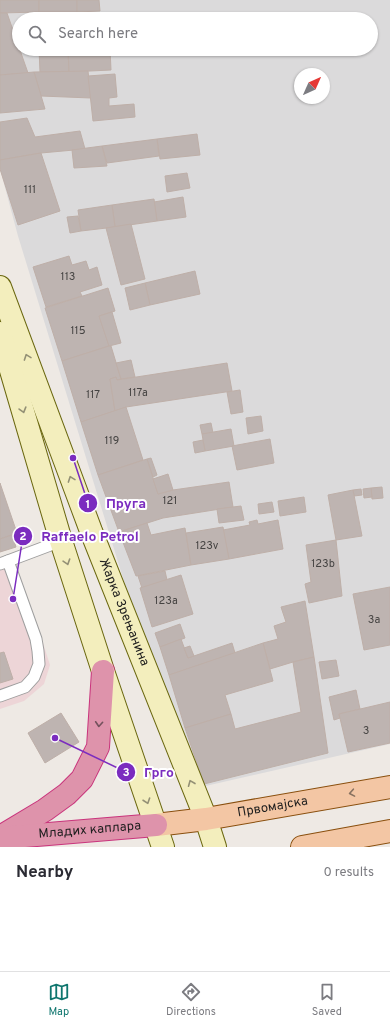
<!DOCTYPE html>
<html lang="en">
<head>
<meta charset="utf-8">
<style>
	body { margin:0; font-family:Overpass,sans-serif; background:#f2f2f3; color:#2b2b33 }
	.compass { position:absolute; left:294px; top:68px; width:36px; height:36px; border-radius:50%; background:#fff; box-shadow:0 1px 3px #0004; rotate:45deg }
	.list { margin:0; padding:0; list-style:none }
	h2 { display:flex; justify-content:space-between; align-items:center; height:52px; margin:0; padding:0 16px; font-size:17px }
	h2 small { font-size:13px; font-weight:400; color:#7c7c81 }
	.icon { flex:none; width:22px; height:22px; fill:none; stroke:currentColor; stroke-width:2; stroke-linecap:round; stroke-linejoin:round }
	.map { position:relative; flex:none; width:390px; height:847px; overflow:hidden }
	.search { position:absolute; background:#fff; box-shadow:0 1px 3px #0004; left:12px; right:12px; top:12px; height:44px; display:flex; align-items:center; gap:10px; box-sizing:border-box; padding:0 14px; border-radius:22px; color:#7c7c81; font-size:15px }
	.sheet { height:124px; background:#fff }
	nav { display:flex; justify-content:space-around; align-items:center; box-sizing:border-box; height:56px; border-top:1px solid #e1e1e2; background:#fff; font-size:11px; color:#7c7c81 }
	nav a { display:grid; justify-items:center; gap:2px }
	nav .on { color:#0f766e }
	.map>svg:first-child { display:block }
	.residential { fill:#dbdadb; fill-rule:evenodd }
	.commercial { fill:#edd5d7 }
	.building { fill:#beb4b1; stroke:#beafa8 }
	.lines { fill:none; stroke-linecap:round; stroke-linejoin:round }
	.lane-casing { stroke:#9e9e9e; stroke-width:13 }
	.secondary-casing { stroke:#6a670f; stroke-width:24 }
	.primary-casing { stroke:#894f0e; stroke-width:24 }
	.highway-casing { stroke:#c9347c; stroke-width:24 }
	.lane { stroke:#fff; stroke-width:11 }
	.secondary { stroke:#f3eebd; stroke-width:22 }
	.primary { stroke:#f3c6a4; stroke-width:22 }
	.highway { stroke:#de93ab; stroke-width:22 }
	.oneway { stroke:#939075 }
	.oneway2 { stroke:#74525d }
	.oneway3 { stroke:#887260 }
	.labels { text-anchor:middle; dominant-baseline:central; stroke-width:4; stroke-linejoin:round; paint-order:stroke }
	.number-label { font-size:11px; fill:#454342 }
	.street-label { font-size:13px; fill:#1d1d1d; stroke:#fff }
	.leader { fill:none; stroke:#7b2cbf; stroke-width:1.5 }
	.callout-dot { fill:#7b2cbf; stroke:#fff; stroke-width:1.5 }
	.mark-label { font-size:12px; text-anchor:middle; font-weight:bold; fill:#fff }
	.callout-label { font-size:14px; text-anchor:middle; font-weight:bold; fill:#7b2cbf; stroke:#fff; stroke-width:4; stroke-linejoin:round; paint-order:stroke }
</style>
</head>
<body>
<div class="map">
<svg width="390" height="847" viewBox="0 0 390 847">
	<rect width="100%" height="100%" fill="#eee9e4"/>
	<path class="residential" d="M0 0H390V744L188 790 18 236 0 169ZM19 19H371V49H19ZM300 74H324V98H300Z"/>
	<path class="commercial" d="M10 557 41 637 50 665 44 684 24 701 0 709V560Z"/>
	<g class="building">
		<path d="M0 0H39V12L0 13Z"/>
		<rect x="39" y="0" width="38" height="12"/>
		<path d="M77 0H99L100 11 77 12Z"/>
		<path d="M0 13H7L28 73 0 75Z"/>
		<path d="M39 49H68L69 72H40Z"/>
		<path d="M68 49H110L111 70 69 72Z"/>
		<path d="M88 71 91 98 41 96 34 72Z"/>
		<path d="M34 72 45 109 0 113V75Z"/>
		<path d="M115 74 117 97 109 98V106L134 104 135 117 93 121 88 76Z"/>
		<path d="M27 118 35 137 80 131 85 149 41 153 0 160V122Z"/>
		<path d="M197 134 200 155 160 159 157 139Z"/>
		<path d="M157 139 159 156 107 163 102 146Z"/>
		<path d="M102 146 107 166 74 168 72 150Z"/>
		<path d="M41 153 60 211 18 225 0 169V160Z"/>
		<path d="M187 173 190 188 167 192 165 176Z"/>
		<path d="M183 197 186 217 157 221 154 202Z"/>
		<path d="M154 199 157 221 115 227 112 205Z"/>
		<path d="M112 205 115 227 81 231 78 210Z"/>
		<path d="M78 216 81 231 70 233 67 217Z"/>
		<path d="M131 224 145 279 121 285 106 228Z"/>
		<path d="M69 256 72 265 86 261 89 270 97 267 102 285 80 292 82 296 46 307 33 267Z"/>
		<path d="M195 271 200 294 150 305 145 283Z"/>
		<path d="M145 283 150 305 130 310 125 288Z"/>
		<path d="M108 288 115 311 99 316 109 346 62 361 45 308Z"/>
		<path d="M112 312 121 343 109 346 99 316Z"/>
		<path d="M109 346H111L121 379 117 380 116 377 110 379 115 411 81 422 62 361Z"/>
		<path d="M131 360 135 377 121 379 116 363Z"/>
		<path d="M227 363 232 391 126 407 115 411 110 379 116 377 117 380Z"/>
		<path d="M240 390 243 412 231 414 227 392Z"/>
		<path d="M126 407 143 460 98 475 81 422Z"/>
		<path d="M261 416 263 431 248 434 246 418Z"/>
		<path d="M211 423 213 433 202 434 200 425Z"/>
		<path d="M231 429 234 446 205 451 202 434Z"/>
		<path d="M270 439 274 463 237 470 232 446Z"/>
		<path d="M203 440 205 451 195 453 193 442Z"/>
		<path d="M151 458 157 475 153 477 147 459Z"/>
		<path d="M147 459 158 494 173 490 229 482 233 507 163 518 119 532 98 475Z"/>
		<path d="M168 474 173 490 158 494 153 479Z"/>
		<path d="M0 483 17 533 0 539Z"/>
		<path d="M382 487 383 498 372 499 371 488Z"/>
		<path d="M371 488 372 497 364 498 363 489Z"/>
		<path d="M361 489 362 495 354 496 353 490Z"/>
		<path d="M353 490 362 536 336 540 328 495Z"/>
		<path d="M304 497 306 512 280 516 278 501Z"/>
		<path d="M272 502 274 512 259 514 258 504Z"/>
		<path d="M241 506 244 520 219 523 217 509Z"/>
		<path d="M257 520 258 524 278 520 283 549 229 559 223 530 250 525 249 522Z"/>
		<path d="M147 523 151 535 185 528 191 565 136 576 119 532Z"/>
		<path d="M223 527 229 559 191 565 186 533Z"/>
		<path d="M12 535 16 547 0 552V539Z"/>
		<path d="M336 540 342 596 309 603 305 584 311 582 306 545Z"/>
		<path d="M165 571 167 580 142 588 138 576Z"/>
		<path d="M181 575 193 614 152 627 140 588Z"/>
		<path d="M390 587V645L364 650 353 594Z"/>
		<path d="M305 601 314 657 293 662 270 669 263 643 278 639 274 626 286 622 281 607Z"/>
		<path d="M180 624 185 638 160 647 155 633Z"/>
		<path d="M181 639 188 658 232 643 235 653 169 675 160 647Z"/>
		<path d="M263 643 273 681 225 695 231 714 185 728 169 675Z"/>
		<path d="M190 646 194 656 188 658 184 648Z"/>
		<path d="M4 652 13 679 0 683V653Z"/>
		<path d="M314 657 328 753 204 784 185 728 231 714 235 729 301 712 293 662Z"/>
		<path d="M336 660 339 676 322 679 319 662Z"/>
		<path d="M356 690 360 709 339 714 340 718 334 720 329 697Z"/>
		<path d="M390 702V743L348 752 339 714Z"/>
		<path d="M61 713 79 742 45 763 28 733Z"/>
	</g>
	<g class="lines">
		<defs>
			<g id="lane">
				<path d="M0 564 61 541"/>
				<path d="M0 696 25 687 34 677 39 664 38 651 36 639 8 561"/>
			</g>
			<g id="secondary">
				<path id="s1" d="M0 287 91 531 206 819 215 847"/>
				<path d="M0 333 61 541 103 671 163 847"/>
			</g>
			<g id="primary">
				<path id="s2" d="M156 825 206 819 390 787"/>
				<path d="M302 847 390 831"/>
			</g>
			<g id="highway">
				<path d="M0 837 45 810 67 794 82 779 98 747 103 671"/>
				<path id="s3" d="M1 838 156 825"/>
			</g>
		</defs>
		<use href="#lane" class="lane-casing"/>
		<use href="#secondary" class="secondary-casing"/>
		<use href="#primary" class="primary-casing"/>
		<use href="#highway" class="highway-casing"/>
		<use href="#lane" class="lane"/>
		<use href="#secondary" class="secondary"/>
		<use href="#primary" class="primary"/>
		<use href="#highway" class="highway"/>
	</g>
	<defs><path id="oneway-chevron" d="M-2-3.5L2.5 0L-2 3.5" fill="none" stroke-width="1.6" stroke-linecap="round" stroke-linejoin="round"/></defs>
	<g class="oneway">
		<use href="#oneway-chevron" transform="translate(27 357) rotate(-110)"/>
		<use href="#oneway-chevron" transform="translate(23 410) rotate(74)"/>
		<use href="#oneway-chevron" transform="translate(71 479) rotate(-110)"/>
		<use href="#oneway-chevron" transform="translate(67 562) rotate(72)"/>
		<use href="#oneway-chevron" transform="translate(191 783) rotate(-112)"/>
		<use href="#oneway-chevron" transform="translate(147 801) rotate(71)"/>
	</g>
	<use class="oneway2" href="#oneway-chevron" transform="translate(99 724) rotate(94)"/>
	<use class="oneway3" href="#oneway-chevron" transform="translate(352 793) rotate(170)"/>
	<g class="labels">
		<g class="number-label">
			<text x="30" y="190">111</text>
			<text x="68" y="277">113</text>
			<text x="78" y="331">115</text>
			<text x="138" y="393">117a</text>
			<text x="93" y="395">117</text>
			<text x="112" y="441">119</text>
			<text x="170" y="501">121</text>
			<text x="207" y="546">123v</text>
			<text x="323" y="564">123b</text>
			<text x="166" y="601">123a</text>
			<text x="374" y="620">3a</text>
			<text x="366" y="731">3</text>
		</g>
		<g class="street-label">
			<text stroke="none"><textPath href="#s1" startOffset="348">Жарка Зрењанина</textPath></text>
			<text stroke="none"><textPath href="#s2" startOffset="118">Првомајска</textPath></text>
			<text stroke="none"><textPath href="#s3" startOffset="89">Младих каплара</textPath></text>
		</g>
	</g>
	<path class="leader" d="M73 458L88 503M13 599L23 536M55 738L126 772"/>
	<g class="callout-dot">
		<circle cx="73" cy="458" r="4"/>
		<circle cx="13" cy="599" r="4"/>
		<circle cx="55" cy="738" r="4"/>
		<circle cx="88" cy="503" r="10"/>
		<circle cx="23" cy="536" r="10"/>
		<circle cx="126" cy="772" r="10"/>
	</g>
	<g class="mark-label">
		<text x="88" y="508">1</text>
		<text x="23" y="540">2</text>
		<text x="126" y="776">3</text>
	</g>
	<g class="callout-label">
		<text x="126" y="508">Пруга</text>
		<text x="90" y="541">Raffaelo Petrol</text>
		<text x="159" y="777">Грго</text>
	</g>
</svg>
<svg class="compass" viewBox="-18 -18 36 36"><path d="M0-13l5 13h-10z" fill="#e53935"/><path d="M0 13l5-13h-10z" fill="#7c7c81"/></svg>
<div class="search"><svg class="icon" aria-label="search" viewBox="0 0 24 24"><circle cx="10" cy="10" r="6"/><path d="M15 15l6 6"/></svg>Search here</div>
</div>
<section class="sheet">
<h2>Nearby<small>0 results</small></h2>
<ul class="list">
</ul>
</section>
<nav>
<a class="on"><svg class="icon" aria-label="map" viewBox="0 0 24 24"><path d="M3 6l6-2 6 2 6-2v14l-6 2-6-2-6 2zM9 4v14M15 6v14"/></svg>Map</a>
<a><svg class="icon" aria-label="directions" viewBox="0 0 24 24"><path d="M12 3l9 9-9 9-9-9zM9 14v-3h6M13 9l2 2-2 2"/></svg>Directions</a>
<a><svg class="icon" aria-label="saved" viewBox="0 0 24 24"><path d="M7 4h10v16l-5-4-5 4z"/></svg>Saved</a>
</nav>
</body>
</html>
